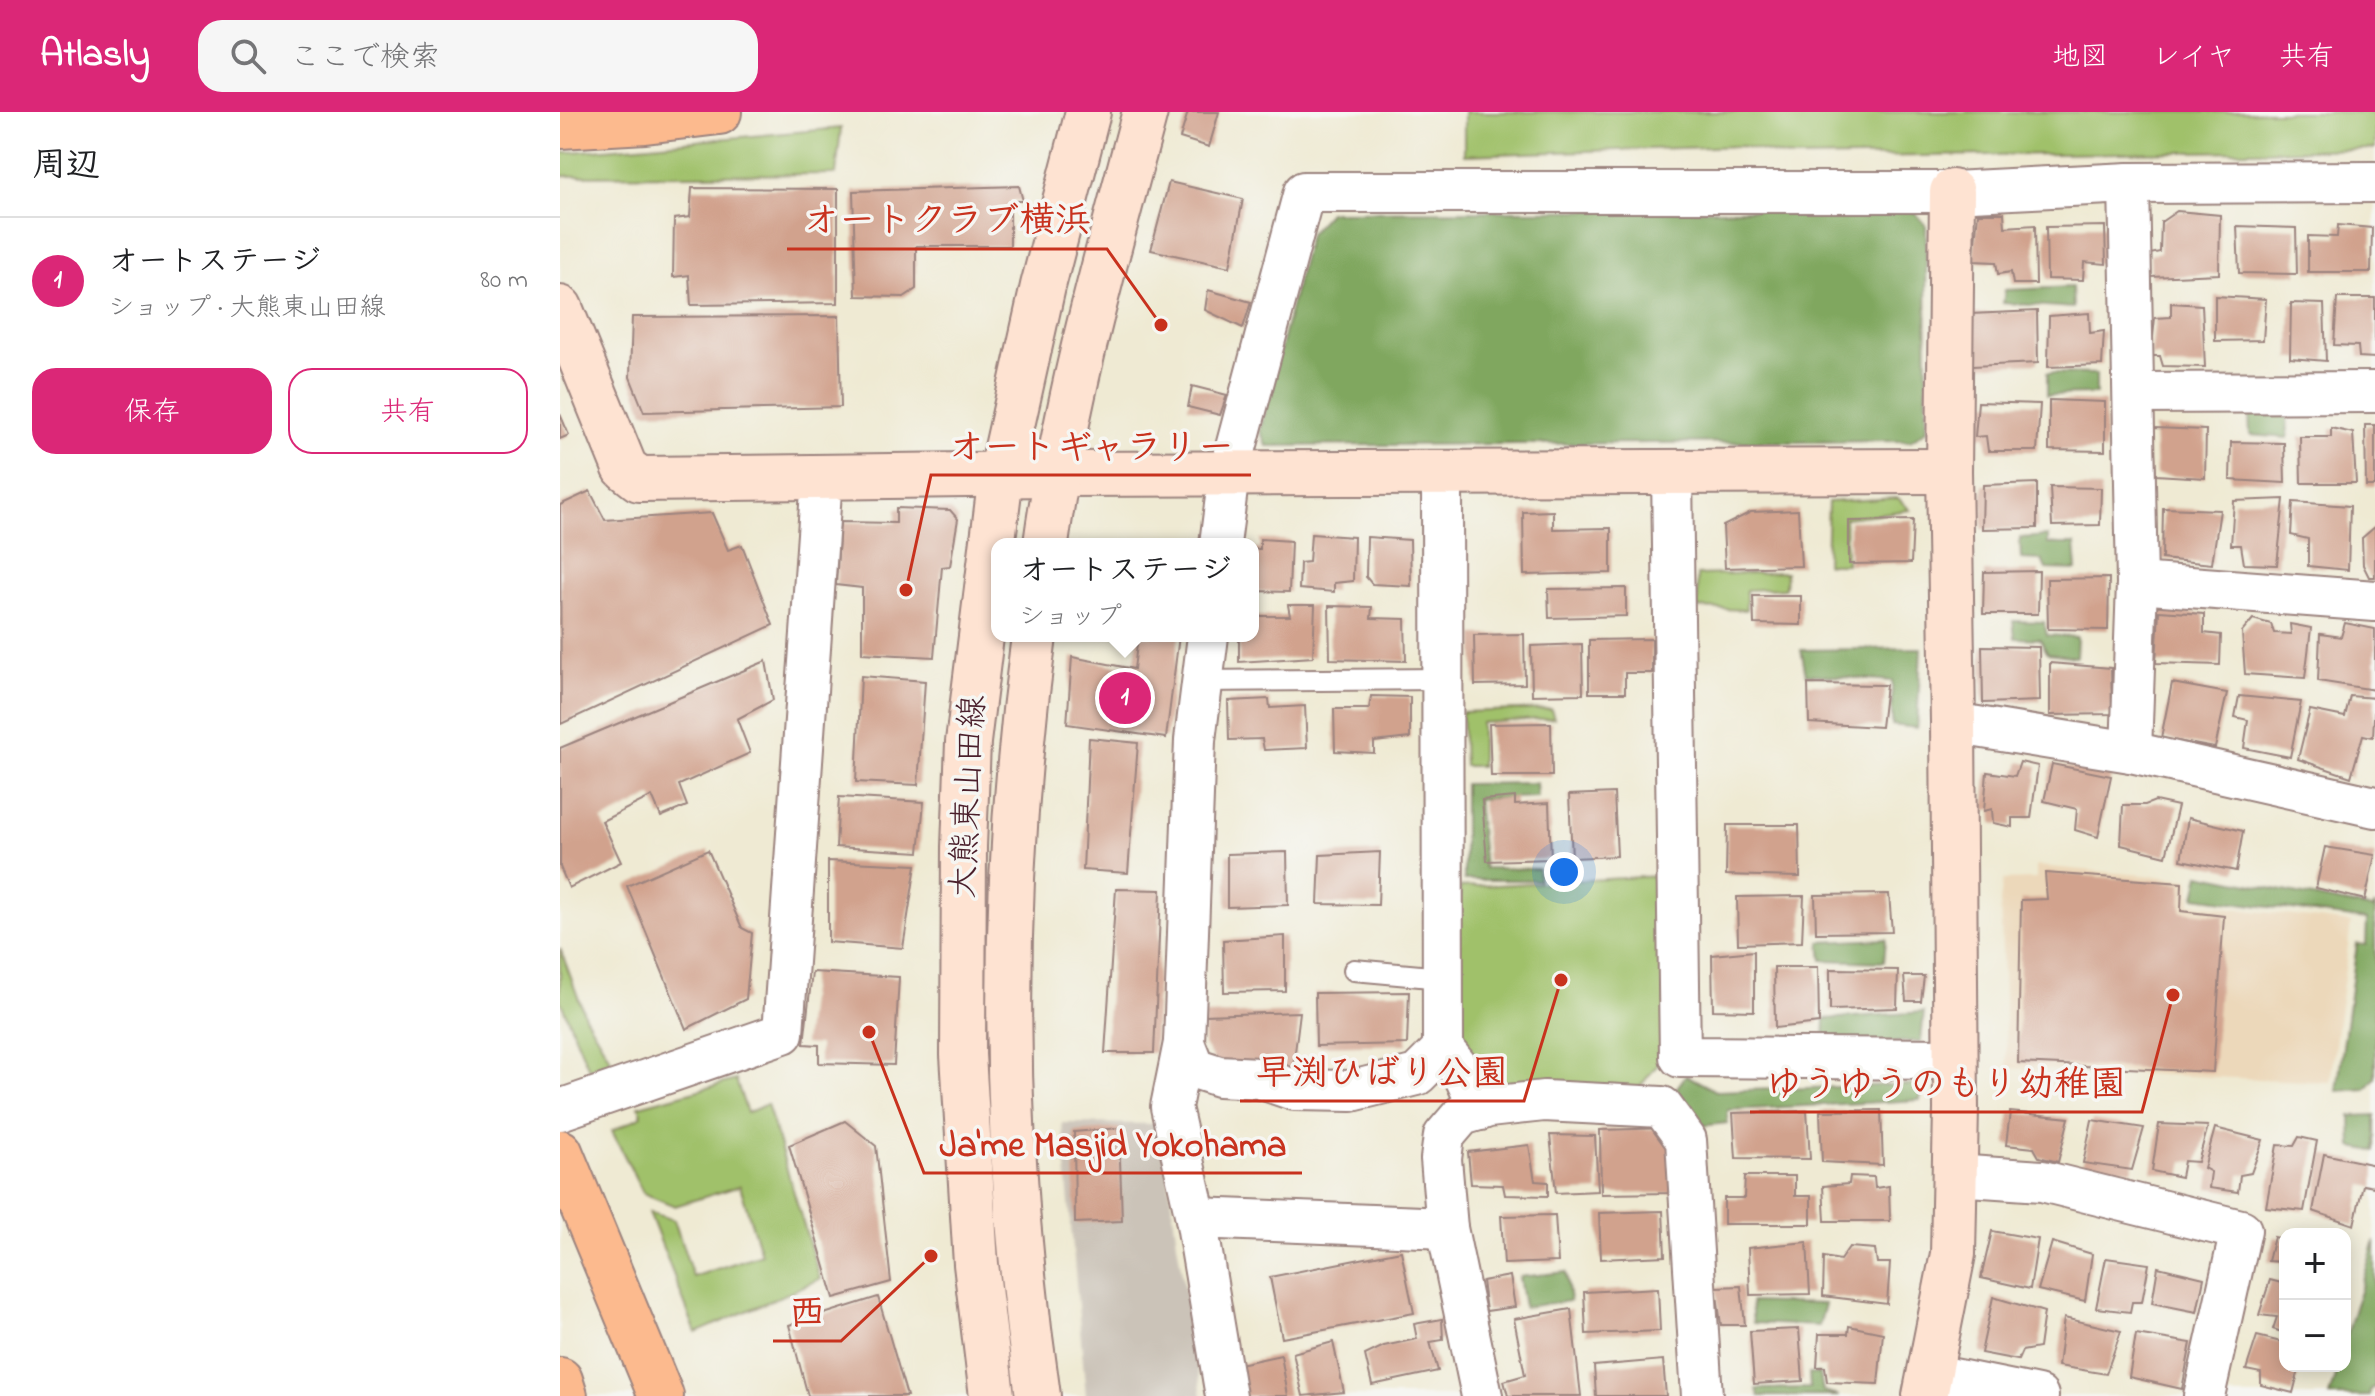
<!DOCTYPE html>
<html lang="ja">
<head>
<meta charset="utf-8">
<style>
	body { margin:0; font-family:"Indie Flower","Klee One",sans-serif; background:#f6f6f6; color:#202124 }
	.controls { position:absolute; right:24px; bottom:24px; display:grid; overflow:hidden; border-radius:16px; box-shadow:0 4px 20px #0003 }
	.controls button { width:72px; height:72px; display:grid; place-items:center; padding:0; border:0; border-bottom:2px solid #e0e0e0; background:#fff; color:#202124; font:40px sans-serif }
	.you { position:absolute; left:1004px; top:760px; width:28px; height:28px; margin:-20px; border:6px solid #fff; border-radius:50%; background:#1a73e8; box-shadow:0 0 0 12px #1a73e833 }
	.badge { display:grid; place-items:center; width:52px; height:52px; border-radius:50%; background:#db2777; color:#fff; font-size:26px; font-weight:700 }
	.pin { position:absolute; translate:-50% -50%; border:4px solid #fff; box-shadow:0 2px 8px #0006 }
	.popup { position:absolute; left:431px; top:426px; width:268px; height:104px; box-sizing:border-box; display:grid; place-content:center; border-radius:16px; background:#fff; filter:drop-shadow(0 2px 6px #0005); font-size:26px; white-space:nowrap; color:#757577 }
	.popup b { font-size:30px; color:#202124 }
	.popup::after { content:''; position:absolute; left:50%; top:100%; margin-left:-16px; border:16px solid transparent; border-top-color:#fff }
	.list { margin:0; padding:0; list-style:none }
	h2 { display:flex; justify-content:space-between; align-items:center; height:104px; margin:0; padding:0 32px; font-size:34px }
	h2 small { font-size:26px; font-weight:400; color:#757577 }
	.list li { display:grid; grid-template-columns:52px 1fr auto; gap:24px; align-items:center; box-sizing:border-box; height:128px; padding:0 32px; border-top:2px solid #e0e0e0 }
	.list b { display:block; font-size:30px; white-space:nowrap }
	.list p { margin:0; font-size:26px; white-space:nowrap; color:#757577 }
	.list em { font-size:26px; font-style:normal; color:#757577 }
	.actions { display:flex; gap:16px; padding:24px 32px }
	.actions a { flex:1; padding:18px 0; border:2px solid #db2777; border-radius:24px; text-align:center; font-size:28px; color:#db2777 }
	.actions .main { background:#db2777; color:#fff }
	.icon { flex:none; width:44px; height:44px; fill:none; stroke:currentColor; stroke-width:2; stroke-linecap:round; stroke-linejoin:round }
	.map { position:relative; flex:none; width:1815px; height:1284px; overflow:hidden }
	header { display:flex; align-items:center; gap:48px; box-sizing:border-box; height:112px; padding:0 40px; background:#db2777; color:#fff }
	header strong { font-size:38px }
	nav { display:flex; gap:44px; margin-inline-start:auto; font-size:28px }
	.search { width:560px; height:72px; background:#f6f6f6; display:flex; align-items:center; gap:20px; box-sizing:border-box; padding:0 28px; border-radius:24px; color:#757577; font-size:30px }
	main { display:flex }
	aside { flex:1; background:#fff }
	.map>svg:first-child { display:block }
	.built { fill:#ecd8ba }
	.industrial { fill:#cbc3b8 }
	.green { fill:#a0c16a; stroke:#75704a; stroke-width:2 }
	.forest { fill:#80a75e; stroke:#656344; stroke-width:2 }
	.building { fill:#d1a28d }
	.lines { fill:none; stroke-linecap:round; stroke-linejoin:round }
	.lane-casing { stroke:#9c847f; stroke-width:24 }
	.street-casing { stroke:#9c847f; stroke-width:44 }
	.secondary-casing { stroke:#9c847f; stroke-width:48 }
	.highway-casing { stroke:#9c847f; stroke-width:48 }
	.lane { stroke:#fff; stroke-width:20 }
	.street { stroke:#fff; stroke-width:40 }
	.secondary { stroke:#fee3d2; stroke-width:44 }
	.highway { stroke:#fcba8e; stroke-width:44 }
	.labels { text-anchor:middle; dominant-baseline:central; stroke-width:7; stroke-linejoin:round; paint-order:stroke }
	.street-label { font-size:34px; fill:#4a1f2b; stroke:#f6f6f2 }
	.leader { fill:none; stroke:#c8321e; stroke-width:3 }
	.callout-dot { fill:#c8321e; stroke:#f6f6f2; stroke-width:3 }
	.callout-label { font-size:36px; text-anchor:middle; font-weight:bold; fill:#c8321e; stroke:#f6f6f2; stroke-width:7; stroke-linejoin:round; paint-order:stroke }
</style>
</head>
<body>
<header>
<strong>Atlasly</strong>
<div class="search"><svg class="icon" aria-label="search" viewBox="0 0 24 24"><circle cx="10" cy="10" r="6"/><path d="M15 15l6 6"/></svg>ここで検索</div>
<nav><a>地図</a><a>レイヤ</a><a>共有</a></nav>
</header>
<main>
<aside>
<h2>周辺<small></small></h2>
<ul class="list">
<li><span class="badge">1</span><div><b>オートステージ</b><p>ショップ · 大熊東山田線</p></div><em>80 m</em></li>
</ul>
<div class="actions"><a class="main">保存</a><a>共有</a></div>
</aside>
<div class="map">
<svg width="1815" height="1284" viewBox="0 0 1815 1284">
	<rect width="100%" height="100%" fill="#f6f6f2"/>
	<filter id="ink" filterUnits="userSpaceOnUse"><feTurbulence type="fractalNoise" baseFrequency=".0125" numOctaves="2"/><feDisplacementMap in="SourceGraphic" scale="16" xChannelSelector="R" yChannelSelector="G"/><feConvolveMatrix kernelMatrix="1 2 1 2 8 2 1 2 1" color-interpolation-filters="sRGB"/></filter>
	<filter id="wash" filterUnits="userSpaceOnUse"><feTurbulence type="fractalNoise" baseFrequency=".006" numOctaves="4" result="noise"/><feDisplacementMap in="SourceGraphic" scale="32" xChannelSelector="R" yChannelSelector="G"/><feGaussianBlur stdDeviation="1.8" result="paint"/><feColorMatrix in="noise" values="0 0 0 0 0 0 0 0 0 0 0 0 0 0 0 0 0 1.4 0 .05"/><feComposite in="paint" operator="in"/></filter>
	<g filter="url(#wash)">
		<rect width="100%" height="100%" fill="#efead3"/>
		<path class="built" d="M1476 754 1630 767 1631 791 1791 811 1770 970 1447 956 1440 789 1443 768 1476 767Z"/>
		<path class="industrial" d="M502 1011 601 1012 617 1131 642 1284H526Z"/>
		<g class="green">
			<path d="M904 0H1815V37L1232 46 1182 34 904 43Z"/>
			<path d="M281 16 276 62 0 64V41Z"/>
			<path d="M1338 386 1350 398 1285 406 1286 452H1266L1268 390Z"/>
			<path d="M1226 460 1225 476 1186 478V498L1138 496 1137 463Z"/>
			<path d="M991 597 994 606 921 611V654H904L902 600Z"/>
			<path d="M1099 764 1108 940 1074 982 931 985 895 933 900 775Z"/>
			<path d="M0 836 25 904 51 948 29 957 0 888Z"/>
			<path d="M176 968 187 1001 207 992 260 1167 136 1221 89 1100 114 1108 133 1165 201 1142 180 1074 115 1094 83 1081 52 1019 82 1004 79 994Z"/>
		</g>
		<g class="forest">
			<path d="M1352 97 1366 113 1367 318 1350 329 707 334 700 319 749 122 769 100Z"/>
			<path d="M1512 175 1513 196 1443 191 1445 178Z"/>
			<path d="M1487 261 1536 262V282L1487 283Z"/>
			<path d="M1689 299 1727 300 1728 326 1690 323Z"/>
			<path d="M1488 424V432H1515L1517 458 1486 457 1482 448 1461 447 1460 426Z"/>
			<path d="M1453 509 1484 510 1487 523 1517 525 1516 545 1488 541 1480 527 1455 526Z"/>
			<path d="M1361 536 1357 616 1332 613V569L1246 562 1241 538Z"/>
			<path d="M976 671 977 685 917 687 924 756 978 757 979 768H904V672Z"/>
			<path d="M1640 762 1813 797 1815 793V966L1806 977 1777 979 1797 832 1806 833 1807 808 1635 785Z"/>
			<path d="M1326 827 1324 850 1262 848 1260 830Z"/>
			<path d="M1364 900 1361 929 1264 934 1265 907Z"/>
			<path d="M1126 963 1156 979 1363 972 1360 988 1168 998 1167 1011 1141 1014 1111 984Z"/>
			<path d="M1815 1003V1039L1792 1035 1791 1004Z"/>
			<path d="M1815 1128V1276H1811L1809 1284H1769L1778 1254H1785V1230Z"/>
			<path d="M1006 1160 1010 1189 964 1195 959 1165Z"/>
			<path d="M1191 1190 1265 1192 1259 1214 1193 1211Z"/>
			<path d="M1249 1262H1260L1263 1280 1279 1284H1199L1197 1277 1250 1276Z"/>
		</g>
		<g id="blocks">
			<g class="building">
				<path d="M628 0H659L649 35 620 26Z"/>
				<path d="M609 70 683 87 670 155 591 138Z"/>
				<path d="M459 74 463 89H450V134H356V177L344 185 296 184 293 79Z"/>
				<path d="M132 76 278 77V191L131 193 129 163 113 165 114 107 130 105Z"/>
				<path d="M1617 99 1660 103 1659 162 1591 165 1590 142 1600 140 1601 110Z"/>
				<path d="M1418 101H1444L1445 115 1475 113 1476 172H1453L1451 160 1438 162 1436 150 1413 149Z"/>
				<path d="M1778 113 1812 116 1811 160H1748V124L1777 125Z"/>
				<path d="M1545 114 1546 152 1524 150 1523 168 1487 167 1486 115Z"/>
				<path d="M1677 114 1736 116 1737 162 1679 161Z"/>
				<path d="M648 178 691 190 683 216 645 198Z"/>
				<path d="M1655 184 1706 187 1703 228 1655 229Z"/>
				<path d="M1777 186H1815V246L1799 245 1798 234 1774 233Z"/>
				<path d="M1611 191 1642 193 1645 255 1603 254 1600 244H1591L1595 206 1611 205Z"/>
				<path d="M1731 191 1764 192 1766 249 1730 246Z"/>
				<path d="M1477 199 1478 251 1412 254 1410 202Z"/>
				<path d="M1529 201 1530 221 1544 219 1542 253 1488 255 1489 204Z"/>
				<path d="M279 204 281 295 84 300 70 265 72 205Z"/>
				<path d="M632 274 667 283 660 303 628 295Z"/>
				<path d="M1489 288 1545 290V339L1489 338Z"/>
				<path d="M1418 290 1480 292 1477 339H1428L1426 324 1415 325Z"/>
				<path d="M0 302 9 323 0 327Z"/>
				<path d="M1805 313H1815V374H1806Z"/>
				<path d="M1594 316 1646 318 1645 366 1596 363Z"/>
				<path d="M1771 316 1793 321 1796 371H1741L1740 325H1771Z"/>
				<path d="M1671 330 1724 331 1725 371 1670 368Z"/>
				<path d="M1477 371V416L1422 417 1423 373Z"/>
				<path d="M1490 375 1541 376 1540 413 1492 414Z"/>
				<path d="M30 379 45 408 152 401 168 438 182 433 213 513 1 612 0 393Z"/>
				<path d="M1724 387 1717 453 1684 452 1681 433H1671L1674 389Z"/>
				<path d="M1733 390 1790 394 1788 458 1748 454V427L1731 423Z"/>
				<path d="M336 396 390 398 398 407 390 454 382 455 374 545 302 541V476L276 473 280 410 336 411Z"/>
				<path d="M1603 396 1660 398 1652 452 1602 447Z"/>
				<path d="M1238 398 1241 454 1165 456 1163 414 1191 400Z"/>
				<path d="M993 399V417L1051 416V461L964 463 963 400Z"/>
				<path d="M1353 408 1351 451 1289 452V409Z"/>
				<path d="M1815 415V465H1809L1803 453 1802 426Z"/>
				<path d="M751 422 794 425 793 469 774 471V480L739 477 740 451 749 450Z"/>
				<path d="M807 425 850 428 851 474 812 472 806 465Z"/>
				<path d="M700 427 731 429 729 480 693 479V437H700Z"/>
				<path d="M1479 459 1478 502H1423L1424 460Z"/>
				<path d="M1549 466 1548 518 1488 517 1487 467Z"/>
				<path d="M1066 476V504L989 506 988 477Z"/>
				<path d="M1193 484H1241V513L1194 512Z"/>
				<path d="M728 493H755L753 545 679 550V524H693V504H730Z"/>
				<path d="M769 494 812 495 811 506 845 507 846 549 770 547Z"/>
				<path d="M1599 499 1644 502V521L1661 523 1660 553 1596 551Z"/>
				<path d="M1693 507 1711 512 1714 521 1731 522 1730 512 1751 516 1745 566 1685 562 1682 520Z"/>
				<path d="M1785 511 1815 517V578L1758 569 1760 522 1781 525Z"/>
				<path d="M964 522 965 572 915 573 914 523Z"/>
				<path d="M578 524H619L606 626 507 612 512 545 574 557Z"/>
				<path d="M1092 527V561H1065V581H1029V528Z"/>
				<path d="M1022 532 1023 582 972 583 971 534Z"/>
				<path d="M1422 534 1479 535 1480 589 1423 591Z"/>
				<path d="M206 549 213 588 177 607 190 641 119 673 127 694 101 705 92 684 42 709 61 750 9 776 0 755V636Z"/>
				<path d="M1490 551 1551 556 1552 602 1490 603Z"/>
				<path d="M301 564 365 569 358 673 296 670Z"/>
				<path d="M1612 571 1667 581 1655 636 1601 626Z"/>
				<path d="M1248 572 1326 573 1321 615 1249 611Z"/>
				<path d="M811 584 850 585V626L814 630V641L775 639 774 597H809Z"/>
				<path d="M1679 584 1741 590 1730 645 1684 636 1688 608 1675 605Z"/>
				<path d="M1790 584 1815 586 1813 625 1803 623 1791 665 1738 647 1750 598 1785 605Z"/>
				<path d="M709 587 710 596 745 594 747 636 704 638 702 627 669 628 668 589Z"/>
				<path d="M991 611 992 664H931L929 612Z"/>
				<path d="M529 626 578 631 568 761 523 758Z"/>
				<path d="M1460 650 1478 654 1471 706H1452V715L1433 711 1432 697 1424 699 1427 660 1455 664Z"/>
				<path d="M1492 652 1551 664 1538 725 1515 718 1517 697 1484 689Z"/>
				<path d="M1054 681 1057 744 1012 746 1009 683Z"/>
				<path d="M279 685 364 690 359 740 276 735Z"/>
				<path d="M955 685V693L989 691 991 747 927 749 922 688Z"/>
				<path d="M1595 689 1618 694 1606 744 1561 733 1563 693H1585Z"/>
				<path d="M1628 706 1683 719 1676 759 1621 748Z"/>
				<path d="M1167 713H1239L1240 765 1166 763Z"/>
				<path d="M1765 735 1815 743 1805 788 1756 776Z"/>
				<path d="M148 738 182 816 192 821 186 887 126 917 67 774Z"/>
				<path d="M727 740 728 793 667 795V742Z"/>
				<path d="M820 740 818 793 758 792 760 743Z"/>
				<path d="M268 749 356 753 343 836 268 830Z"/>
				<path d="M1485 761 1622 771 1621 799 1664 804 1653 960 1458 951 1461 788 1487 787Z"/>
				<path d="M556 777 601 778 594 941H545Z"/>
				<path d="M1329 782 1332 820 1256 821 1255 783Z"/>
				<path d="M1244 784 1242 830 1178 832 1177 785Z"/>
				<path d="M725 824V879L664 880 663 828Z"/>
				<path d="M1194 839V899L1153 898 1152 843Z"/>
				<path d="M1214 855H1258L1259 911 1215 916Z"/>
				<path d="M1270 857 1338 858 1337 896 1270 898Z"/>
				<path d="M252 860 339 865 334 953 259 951V933L244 932Z"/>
				<path d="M1344 864H1364L1361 889H1346Z"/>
				<path d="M849 880 847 932 756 934 755 881Z"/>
				<path d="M740 900 733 956 658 955 644 933V903Z"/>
				<path d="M1321 998 1323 1053 1262 1050 1260 999Z"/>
				<path d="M1247 999 1250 1047 1176 1046 1173 1001Z"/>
				<path d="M1450 1000 1509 1006 1498 1050 1479 1045 1474 1036 1446 1033Z"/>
				<path d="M1532 1008 1584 1016 1572 1058 1523 1051Z"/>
				<path d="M285 1009 316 1034 331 1170 274 1186 229 1033Z"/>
				<path d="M1599 1012 1648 1014 1638 1050 1624 1049 1621 1065 1592 1059Z"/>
				<path d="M559 1016 562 1109 515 1111 514 1020Z"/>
				<path d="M1111 1016 1113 1081 1041 1082 1040 1018Z"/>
				<path d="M1655 1016 1703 1028 1691 1061 1680 1063 1678 1080 1649 1076 1651 1060 1644 1056Z"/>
				<path d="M990 1023 1035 1024 1038 1079 996 1081Z"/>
				<path d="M1739 1025 1757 1029 1744 1099 1706 1095 1717 1033 1734 1034Z"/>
				<path d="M969 1033 975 1069 988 1070V1084L945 1083 943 1073 911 1072 908 1040Z"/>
				<path d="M1764 1042 1815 1053 1814 1075 1803 1073 1794 1113 1753 1099Z"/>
				<path d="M1185 1064H1235V1084H1251V1112H1164V1086H1184Z"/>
				<path d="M1290 1064 1314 1065 1315 1076 1329 1074 1330 1109H1265L1263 1074 1289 1072Z"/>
				<path d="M1103 1099 1105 1144 1041 1147 1039 1101Z"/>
				<path d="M995 1103 998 1150 944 1152 941 1104Z"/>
				<path d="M1432 1119 1478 1127 1470 1177 1421 1166Z"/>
				<path d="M1714 1125 1725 1127V1163L1722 1162V1150L1708 1149Z"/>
				<path d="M1247 1130 1250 1182 1190 1183 1188 1136Z"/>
				<path d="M1492 1130 1532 1142 1525 1189 1478 1178Z"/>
				<path d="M1289 1135 1315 1137 1317 1151H1330L1327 1192 1263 1184 1264 1145 1280 1148Z"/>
				<path d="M841 1139 854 1201 722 1226 710 1165Z"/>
				<path d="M1546 1146 1589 1152 1582 1190H1572L1570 1200 1536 1196Z"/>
				<path d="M1598 1155 1644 1166 1637 1200 1592 1191Z"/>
				<path d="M950 1164 955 1195 926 1199 922 1169Z"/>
				<path d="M1710 1168 1725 1172V1221L1713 1217 1717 1205 1699 1203Z"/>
				<path d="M1181 1174 1185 1213H1161L1156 1175Z"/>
				<path d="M1098 1176 1100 1219 1026 1222 1024 1180Z"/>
				<path d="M318 1185 347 1284H248L229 1213Z"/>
				<path d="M1433 1185 1484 1200 1479 1236 1462 1239 1458 1248 1421 1241Z"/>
				<path d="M1011 1197 1021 1284H948L944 1269 965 1263 954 1207Z"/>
				<path d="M1504 1206 1561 1219 1546 1262 1498 1254Z"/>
				<path d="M882 1207 883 1228 870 1230 878 1259 812 1273 805 1243 824 1234 857 1227 854 1212Z"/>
				<path d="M1289 1214 1323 1221 1318 1272 1267 1270 1265 1255H1257L1259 1222H1288Z"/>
				<path d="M1239 1217 1243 1269 1194 1272 1190 1219Z"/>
				<path d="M1576 1222 1631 1231 1622 1277 1569 1265Z"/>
				<path d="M1697 1224 1725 1231V1254H1740L1733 1281 1701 1273V1261L1686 1258Z"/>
				<path d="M773 1230 784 1280 743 1284 733 1241Z"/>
				<path d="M721 1243 728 1284H685L679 1252Z"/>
				<path d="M1103 1248 1106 1284H1036L1034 1254Z"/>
			</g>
		</g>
	</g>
	<g filter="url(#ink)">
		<use href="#blocks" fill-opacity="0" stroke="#9c847f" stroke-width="2"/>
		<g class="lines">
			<defs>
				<g id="lane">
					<path d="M642 569 882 567"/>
					<path d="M794 858 882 866"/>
				</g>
				<g id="street">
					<path d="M1569 71 1577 471 1571 640"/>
					<path d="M1574 281 1815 280"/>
					<path d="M1112 361 1120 945 1396 947"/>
					<path d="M660 432 669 362 744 80H1392L1569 71 1815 70"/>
					<path d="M1577 471 1815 489"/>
					<path d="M648 524 635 628 624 931 611 995 636 1106 666 1284"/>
					<path d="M1393 611 1571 640 1815 695"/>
					<path d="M624 931 634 956 659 964 699 966 734 978 792 979 857 963 883 937 882 360"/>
					<path d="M883 937 904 963 920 998"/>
					<path d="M0 998 223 921 262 365"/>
					<path d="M1394 1063 1482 1069 1681 1118 1644 1284"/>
					<path d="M636 1106 887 1116"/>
					<path d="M1369 1262 1478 1284"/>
					<path d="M922 1284 887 1116 881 1047 884 1024 902 1003 929 995 984 989 1102 995 1126 1028 1142 1284"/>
				</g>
				<g id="secondary">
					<path d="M0 196 65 356 79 367 496 362 1389 359"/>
					<path d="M486 432C506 285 547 143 585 0"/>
					<path d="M474 524C440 776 441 1033 478 1284"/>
					<path d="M432 1284 416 1152 403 943 404 735 408 630 441 363 483 174 528 0"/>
					<path d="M1365 1284 1393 1142 1396 997 1393 611 1389 359 1392 80"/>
				</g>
				<g id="highway">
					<path d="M0 14 85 9 159 0"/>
					<path d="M0 1040 101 1284"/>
					<path d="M0 1268 5 1284"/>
				</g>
			</defs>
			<use href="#lane" class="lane-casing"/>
			<use href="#street" class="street-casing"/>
			<use href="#secondary" class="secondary-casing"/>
			<use href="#highway" class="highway-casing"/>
			<use href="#lane" class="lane"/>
			<use href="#street" class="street"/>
			<use href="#secondary" class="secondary"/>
			<use href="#highway" class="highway"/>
		</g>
	</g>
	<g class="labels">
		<g class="street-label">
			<text transform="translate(410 685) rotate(-87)">大熊東山田線</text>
		</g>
	</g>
	<path class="leader" d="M601 213L547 137H227M346 478L371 363H691M1001 868L964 989H680M1613 883L1582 1000H1190M309 920L364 1061H742M371 1144L281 1229H213"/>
	<g class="callout-dot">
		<circle cx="601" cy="213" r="8"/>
		<circle cx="346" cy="478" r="8"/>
		<circle cx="1001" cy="868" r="8"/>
		<circle cx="1613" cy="883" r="8"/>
		<circle cx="309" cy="920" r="8"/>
		<circle cx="371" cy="1144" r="8"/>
	</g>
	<g class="callout-label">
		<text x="387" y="119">オートクラブ横浜</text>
		<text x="531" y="346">オートギャラリー</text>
		<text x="822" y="972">早渕ひばり公園</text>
		<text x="1386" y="983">ゆうゆうのもり幼稚園</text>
		<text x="553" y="1044">Ja'me Masjid Yokohama</text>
		<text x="247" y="1212">西</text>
	</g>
</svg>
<div class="controls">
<button>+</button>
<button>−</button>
</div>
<div class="you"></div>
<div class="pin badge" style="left:565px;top:586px">1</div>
<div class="popup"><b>オートステージ</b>ショップ</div>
</div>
</main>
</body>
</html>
